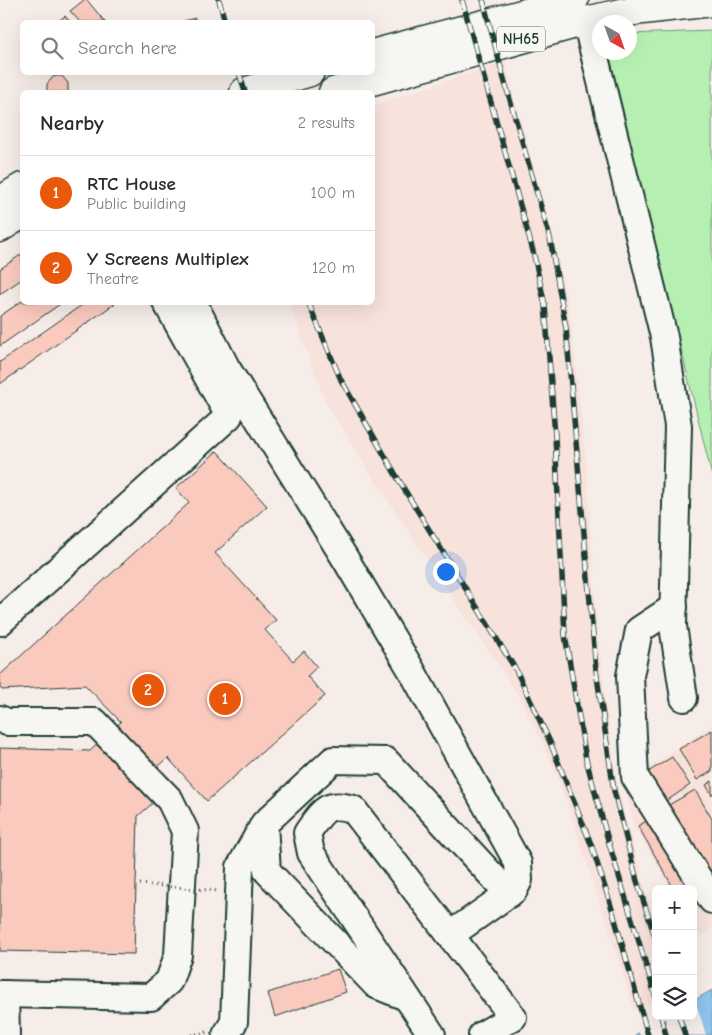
<!DOCTYPE html>
<html lang="en">
<head>
<meta charset="utf-8">
<style>
	body { margin:0; font-family:"Comic Neue",sans-serif; background:#f2f2f3; color:#2b2b33 }
	.controls { position:absolute; right:15px; bottom:15px; display:grid; overflow:hidden; border-radius:8px; box-shadow:0 5px 20px #0002 }
	.controls button { width:45px; height:45px; display:grid; place-items:center; padding:0; border:0; border-bottom:1px solid #e1e1e2; background:#fff; color:#2b2b33; font:25px sans-serif }
	.compass { position:absolute; left:592px; top:15px; width:45px; height:45px; border-radius:50%; background:#fff; box-shadow:0 5px 20px #0002; rotate:140deg }
	.you { position:absolute; left:445px; top:571px; width:18px; height:18px; margin:-12px; border:4px solid #fff; border-radius:50%; background:#1a73e8; box-shadow:0 0 0 8px #1a73e833 }
	.badge { display:grid; place-items:center; width:32px; height:32px; border-radius:50%; background:#ea580c; color:#fff; font-size:16px; font-weight:700 }
	.pin { position:absolute; translate:-50% -50%; border:2px solid #fff; box-shadow:0 1px 5px #0006 }
	.list { margin:0; padding:0; list-style:none }
	h2 { display:flex; justify-content:space-between; align-items:center; height:65px; margin:0; padding:0 20px; font-size:21px }
	h2 small { font-size:16px; font-weight:400; color:#7c7c81 }
	.list li { display:grid; grid-template-columns:32px 1fr auto; gap:15px; align-items:center; box-sizing:border-box; height:75px; padding:0 20px; border-top:1px solid #e1e1e2 }
	.list b { display:block; font-size:19px; white-space:nowrap }
	.list p { margin:0; font-size:16px; white-space:nowrap; color:#7c7c81 }
	.list em { font-size:16px; font-style:normal; color:#7c7c81 }
	.icon { flex:none; width:28px; height:28px; fill:none; stroke:currentColor; stroke-width:2; stroke-linecap:round; stroke-linejoin:round }
	.map { position:relative; flex:none; width:712px; height:1035px; overflow:hidden }
	.search { position:absolute; background:#fff; box-shadow:0 5px 20px #0002; left:20px; top:20px; width:355px; height:55px; display:flex; align-items:center; gap:12px; box-sizing:border-box; padding:0 18px; border-radius:8px; color:#7c7c81; font-size:19px }
	.panel { position:absolute; background:#fff; box-shadow:0 5px 20px #0002; left:20px; top:90px; width:355px; height:215px; border-radius:8px }
	.map>svg:first-child { display:block }
	.built { fill:#f8e2dc }
	.green { fill:#b6efb2; stroke:#6a9673 }
	.water { fill:#90c5ed; stroke:#638fa3 }
	.pier { fill:#f7ede8 }
	.building { fill:#facabf; stroke:#1f3d34 }
	.lines { fill:none; stroke-linecap:round; stroke-linejoin:round }
	.minor-casing { stroke:#1f3d34; stroke-width:30 }
	.highway-casing { stroke:#1f3d34; stroke-width:31 }
	.path { stroke:#1f3d34; stroke-width:3; stroke-dasharray:1 4; stroke-linecap:butt }
	.minor { stroke:#f6f6f2; stroke-width:26 }
	.highway { stroke:#f6f6f2; stroke-width:28 }
	.rail-casing { stroke:#1f3d34; stroke-width:5.5 }
	.rail { stroke:#f6f6f2; stroke-width:4; stroke-dasharray:11; stroke-linecap:butt }
	.path-bridge { stroke:#1f3d34; stroke-width:3; stroke-dasharray:1 4; stroke-linecap:butt }
	.labels { text-anchor:middle; dominant-baseline:central; stroke-width:4; stroke-linejoin:round; paint-order:stroke }
	.shield { fill:#f6f6f2; stroke:#60746d; stroke-width:1 }
	.shield-label { font-size:15px; font-weight:bold; fill:#1f3d34 }
</style>
</head>
<body>
<div class="map">
<svg width="712" height="1035" viewBox="0 0 712 1035">
	<rect width="100%" height="100%" fill="#f7ede8"/>
	<filter id="ink" filterUnits="userSpaceOnUse"><feTurbulence type="fractalNoise" baseFrequency=".02" numOctaves="2"/><feDisplacementMap in="SourceGraphic" scale="10" xChannelSelector="R" yChannelSelector="G"/><feConvolveMatrix kernelMatrix="1 2 1 2 8 2 1 2 1" color-interpolation-filters="sRGB"/></filter>
	<g filter="url(#ink)">
		<g class="built">
			<path d="M504 62 554 239 570 317 586 459 597 626 606 705 618 790 656 926V1001L634 1010 578 836 554 768 519 697 373 478 325 401 289 303 372 302 373 105Z"/>
			<path d="M712 725V930L701 936 693 924V889H672L633 825 625 784Z"/>
		</g>
		<path class="green" d="M712 31V476L609 53 630 52V34Z"/>
		<path class="water" d="M712 990V1035H635L667 1016H693V1001Z"/>
		<path class="pier" d="M697 1006 706 1035H640L638 1030 662 1016H693V1007Z"/>
		<g class="building">
			<path d="M84 0H87L105 22H80L70 11Z"/>
			<path d="M65 16 70 22H57Z"/>
			<path d="M195 18 197 22H181Z"/>
			<path d="M57 76H62L68 83V92H47V84L53 77Z"/>
			<path d="M22 254V279L0 294V269Z"/>
			<path d="M22 301V302H63L0 346V316Z"/>
			<path d="M86 302H117L0 384V362Z"/>
			<path d="M217 451 267 506 215 553 276 620 265 630 293 661 304 651 317 667 307 676 325 696 207 801 168 758 139 784 154 802 138 816 134 954 0 951V748L90 751 121 722 85 685 2 690 0 688V675L189 503 176 488Z"/>
			<path d="M712 730V771L697 780 679 749Z"/>
			<path d="M672 757 690 785 659 806 640 777Z"/>
			<path d="M712 781V795L706 785Z"/>
			<path d="M695 790 712 819V882L667 806Z"/>
			<path d="M655 816 702 897 693 903V889H674L638 826Z"/>
			<path d="M338 969 346 992 275 1017 268 993Z"/>
		</g>
		<g class="lines">
			<defs>
				<g id="minor">
					<path d="M586 21 664 337 678 426 673 626 684 698"/>
					<path d="M193 302 226 367 346 560 412 671 518 863 519 880 514 890 450 935"/>
					<path d="M674 607 639 630 630 676 635 777 712 900"/>
					<path d="M0 622 229 416 166 302"/>
					<path d="M0 719 7 722H95L170 800 185 831 178 955 169 981 151 997 0 994"/>
					<path d="M5 994 6 1035"/>
					<path d="M406 997 376 985 267 871 264 824 333 760 386 761 509 894"/>
					<path d="M226 1035 234 1022 240 867 264 824"/>
					<path d="M432 1035 311 853 307 833C322 812 325 801 353 809L513 1017 482 1035"/>
				</g>
				<g id="highway">
					<path d="M372 54 574 0"/>
					<path d="M244 92 310 72"/>
					<path d="M333 92 586 21 625 12 712 2"/>
					<path d="M0 201 22 187"/>
					<path d="M0 228 22 214"/>
				</g>
			</defs>
			<use href="#minor" class="minor-casing"/>
			<use href="#highway" class="highway-casing"/>
			<path class="path" d="M191 1035 207 1032"/>
			<use href="#minor" class="minor"/>
			<use href="#highway" class="highway"/>
			<defs>
				<g id="rail">
					<path d="M219 0 225 22"/>
					<path d="M462 0 533 251 545 305 555 436 565 635 586 759 608 840 656 998"/>
					<path d="M483 0 504 79 550 238 566 328 596 670 614 791 637 881 656 940"/>
					<path d="M239 72 245 92"/>
					<path d="M308 302 341 380 404 489 516 670 550 742 591 844 612 909 648 1035"/>
					<path d="M661 1016 666 1035"/>
					<path d="M679 1016 685 1035"/>
				</g>
			</defs>
			<use href="#rail" class="rail-casing"/>
			<use href="#rail" class="rail"/>
			<path class="path-bridge" d="M140 884 219 891"/>
		</g>
	</g>
	<g class="labels">
		<rect class="shield" x="497" y="26.5" width="48" height="25" rx="4"/>
		<g class="shield-label">
			<text x="521" y="39">NH65</text>
		</g>
	</g>
</svg>
<div class="controls">
<button>+</button>
<button>−</button>
<button><svg class="icon" aria-label="layers" viewBox="0 0 24 24"><path d="M12 4l9 5-9 5-9-5zM3 14l9 5 9-5"/></svg></button>
</div>
<svg class="compass" viewBox="-18 -18 36 36"><path d="M0-13l5 13h-10z" fill="#e53935"/><path d="M0 13l5-13h-10z" fill="#7c7c81"/></svg>
<div class="you"></div>
<div class="pin badge" style="left:225px;top:699px">1</div>
<div class="pin badge" style="left:148px;top:690px">2</div>
<div class="search"><svg class="icon" aria-label="search" viewBox="0 0 24 24"><circle cx="10" cy="10" r="6"/><path d="M15 15l6 6"/></svg>Search here</div>
<section class="panel">
<h2>Nearby<small>2 results</small></h2>
<ul class="list">
<li><span class="badge">1</span><div><b>RTC House</b><p>Public building</p></div><em>100 m</em></li>
<li><span class="badge">2</span><div><b>Y Screens Multiplex</b><p>Theatre</p></div><em>120 m</em></li>
</ul>
</section>
</div>
</body>
</html>
